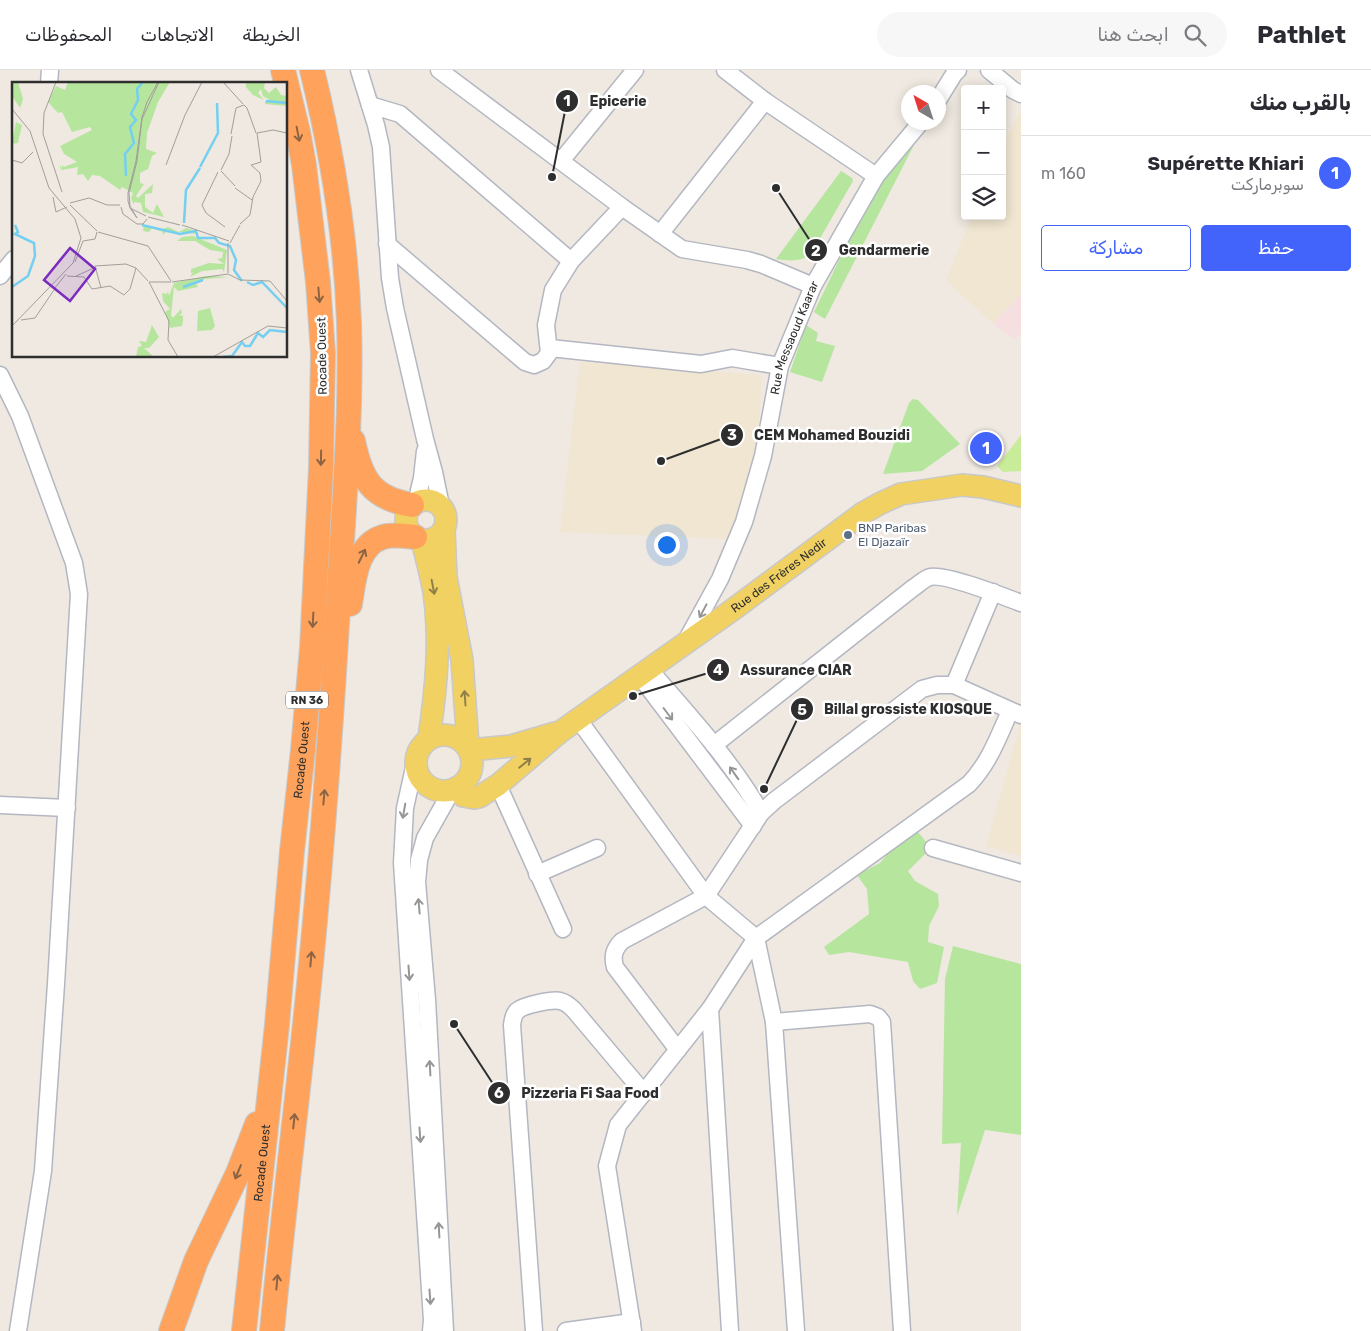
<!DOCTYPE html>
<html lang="ar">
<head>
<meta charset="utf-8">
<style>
	body { margin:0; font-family:Rubik,"Noto Naskh Arabic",sans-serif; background:#f7f7f7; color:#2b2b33; direction:rtl }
	.controls { position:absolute; right:15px; top:15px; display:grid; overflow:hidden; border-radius:5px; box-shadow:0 2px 12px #0003 }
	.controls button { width:45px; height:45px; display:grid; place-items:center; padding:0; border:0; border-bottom:1px solid #e1e1e2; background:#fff; color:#2b2b33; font:25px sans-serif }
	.compass { position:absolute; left:901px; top:15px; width:45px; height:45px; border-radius:50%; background:#fff; box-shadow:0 2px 12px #0003; rotate:321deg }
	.you { position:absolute; left:666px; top:474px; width:18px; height:18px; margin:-12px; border:4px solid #fff; border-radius:50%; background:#1a73e8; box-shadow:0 0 0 8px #1a73e833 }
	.badge { display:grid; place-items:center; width:32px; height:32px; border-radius:50%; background:#4264fb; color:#fff; font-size:16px; font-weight:700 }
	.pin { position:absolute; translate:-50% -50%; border:2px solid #fff; box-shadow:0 1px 5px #0006 }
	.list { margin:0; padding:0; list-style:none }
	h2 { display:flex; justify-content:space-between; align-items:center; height:65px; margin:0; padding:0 20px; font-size:21px }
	h2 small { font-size:16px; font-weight:400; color:#7c7c81 }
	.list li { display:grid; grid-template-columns:32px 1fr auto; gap:15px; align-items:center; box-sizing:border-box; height:75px; padding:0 20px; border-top:1px solid #e1e1e2 }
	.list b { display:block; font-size:19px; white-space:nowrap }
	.list p { margin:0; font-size:16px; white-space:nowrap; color:#7c7c81 }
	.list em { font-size:16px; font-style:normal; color:#7c7c81 }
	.actions { display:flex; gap:10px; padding:15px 20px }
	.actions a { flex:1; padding:11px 0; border:1px solid #4264fb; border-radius:5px; text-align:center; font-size:18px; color:#4264fb }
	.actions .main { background:#4264fb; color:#fff }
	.icon { flex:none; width:28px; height:28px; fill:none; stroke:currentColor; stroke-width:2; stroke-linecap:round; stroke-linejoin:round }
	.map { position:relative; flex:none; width:1021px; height:1261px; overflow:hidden; direction:ltr }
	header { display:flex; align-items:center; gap:30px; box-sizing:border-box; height:70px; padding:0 25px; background:#fff; border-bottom:1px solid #e1e1e2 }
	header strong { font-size:24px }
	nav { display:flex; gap:28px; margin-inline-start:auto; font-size:18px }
	.search { width:350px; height:45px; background:#f7f7f7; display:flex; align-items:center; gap:12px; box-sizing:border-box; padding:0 18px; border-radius:28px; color:#7c7c81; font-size:19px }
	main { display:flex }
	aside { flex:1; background:#fff }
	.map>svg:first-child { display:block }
	.education { fill:#f0e6d1 }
	.medical { fill:#f5dfe0 }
	.green { fill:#b6e59e }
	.pitch { fill:#c9ec9a }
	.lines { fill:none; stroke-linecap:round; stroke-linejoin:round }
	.minor-casing { stroke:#b4b7c1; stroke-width:19 }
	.major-casing { stroke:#c9c9c9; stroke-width:24 }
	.highway-casing { stroke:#c9c9c9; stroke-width:26 }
	.minor { stroke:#fff; stroke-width:16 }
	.major { stroke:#f2d163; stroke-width:21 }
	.highway { stroke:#ffa35c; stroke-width:24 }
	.oneway { stroke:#8c6343 }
	.oneway2 { stroke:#908048 }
	.oneway3 { stroke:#969696 }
	.service-dot { fill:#5c6f8a; stroke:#fff; stroke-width:2 }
	.labels { text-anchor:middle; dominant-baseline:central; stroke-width:5; stroke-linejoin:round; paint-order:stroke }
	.shield { fill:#fff; stroke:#6d6d6d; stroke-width:1 }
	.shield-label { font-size:11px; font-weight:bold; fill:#2e2e2e }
	.street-label { font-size:12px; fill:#2e2e2e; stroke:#fff }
	.service-label { font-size:12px; fill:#4e5e75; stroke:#fff; text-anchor:start }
	.inset-river { fill:none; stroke:#75cff0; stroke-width:2.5 }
	.inset-road { fill:none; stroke:#a29e99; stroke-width:1 }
	.view { fill:#7b2cbf; fill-opacity:0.15; stroke:#7b2cbf; stroke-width:2.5 }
	.inset-edge { fill:none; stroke:#2e2e2e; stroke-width:2.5 }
	.leader { fill:none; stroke:#2e2e2e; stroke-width:2 }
	.callout-dot { fill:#2e2e2e; stroke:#fff; stroke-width:2 }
	.mark-label { font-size:15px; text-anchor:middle; font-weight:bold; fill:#fff }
	.callout-label { font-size:14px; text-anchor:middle; font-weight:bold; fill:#2e2e2e; stroke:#fff; stroke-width:5; stroke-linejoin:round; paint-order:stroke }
</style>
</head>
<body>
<header>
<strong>Pathlet</strong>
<div class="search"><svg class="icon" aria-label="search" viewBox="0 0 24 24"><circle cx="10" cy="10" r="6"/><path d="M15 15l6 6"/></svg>ابحث هنا</div>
<nav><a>الخريطة</a><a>الاتجاهات</a><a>المحفوظات</a></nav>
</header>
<main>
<aside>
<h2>بالقرب منك<small></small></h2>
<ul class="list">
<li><span class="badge">1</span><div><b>Supérette Khiari</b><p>سوبرماركت</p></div><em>160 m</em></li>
</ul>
<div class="actions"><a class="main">حفظ</a><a>مشاركة</a></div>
</aside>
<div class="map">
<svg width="1021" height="1261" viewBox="0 0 1021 1261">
	<rect width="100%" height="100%" fill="#efe9e1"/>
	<g class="education">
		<path d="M1021 39V224L993 254 946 210 972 146H1002V78Z"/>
		<path d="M580 292 762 305 758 365 751 417 730 469 560 462Z"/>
		<path d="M1021 653V786L986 776Z"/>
	</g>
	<path class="medical" d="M1021 224V263L1015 270 993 254Z"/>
	<g class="green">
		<path d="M910 74 914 75 825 249 814 242 845 178 879 115Z"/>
		<path d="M841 101 852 108 853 111 811 184C801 192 789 191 776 189Z"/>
		<path d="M806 255 818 263 816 271 835 276 822 312 790 302Z"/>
		<path d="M913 329 918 330 960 374 922 401 883 404 909 333Z"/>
		<path d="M918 762 931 778 908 801 915 811 938 824 939 836 929 856 928 872 944 877 937 913 920 919 913 911 908 892 849 882 829 885 824 877 869 844 867 819 857 805 880 793 897 773Z"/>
		<path d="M953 876 1021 894V1065L985 1060 957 1146 961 1073 942 1074 945 909Z"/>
	</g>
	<path class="pitch" d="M1021 365V401L1003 402 997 396Z"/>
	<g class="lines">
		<defs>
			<g id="minor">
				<path d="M359 0 376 55 381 77 390 208 395 238 425 369 434 402 441 436"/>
				<path d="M439 0 622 137 682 179 747 190 761 194 813 216"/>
				<path d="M725 0 765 31 876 106"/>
				<path d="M989 0 1013 20 1021 24"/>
				<path d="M49 14 50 0"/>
				<path d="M938 30 954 4 958 0"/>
				<path d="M370 35 400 44 571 191 622 137"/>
				<path d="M561 91 635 0"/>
				<path d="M660 164 765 31"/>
				<path d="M387 174 525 292 534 295 543 291 549 283 546 255 553 220 571 191"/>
				<path d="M0 206 14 189"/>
				<path d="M550 278 701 294 732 288 780 296"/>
				<path d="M0 305 20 346 74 493 79 524 56 914 43 1101 18 1261"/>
				<path d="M416 433 422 408 425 381"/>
				<path id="s1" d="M686 571 720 509 744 452 763 386 780 296 813 216 876 106 921 52"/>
				<path d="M648 598C688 644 731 690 761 743"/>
				<path d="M639 605 753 756"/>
				<path d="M954 615 993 522"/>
				<path d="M578 649 706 826 761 743 774 731 922 619 937 615H954L1021 645"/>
				<path d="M714 675 913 518C918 515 925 508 930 507 944 503 1005 527 1021 533"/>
				<path d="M415 693 405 738 402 793 432 1250 431 1261"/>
				<path d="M498 715 563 859"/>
				<path d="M0 735 67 738"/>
				<path d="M933 778 1021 803"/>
				<path d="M537 804 597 778"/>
				<path d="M710 939 730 1261"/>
				<path d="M774 952 870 944 878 947 882 952 902 1261"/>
				<path d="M445 1261 427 930 417 812 419 790 425 768 452 720"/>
				<path d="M534 1261 512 955C513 950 513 945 517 941 523 935 553 929 560 931 565 932 570 936 574 940L644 1023"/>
				<path d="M566 1261 632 1252"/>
				<path d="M633 1261 607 1096 618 1055 710 939 756 868 706 826 622 871C614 879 612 886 615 897L678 980"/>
				<path d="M796 1261 774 952 756 868 969 714C989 693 998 668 1010 641"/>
			</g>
			<g id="major">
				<circle cx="426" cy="450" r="20"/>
				<path d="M444 459 446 507 462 590 468 676"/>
				<path d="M422 470C426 487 431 505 434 522 441 571 436 620 429 668"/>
				<circle cx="444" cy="693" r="28"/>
				<path d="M470 680 511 676 555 663"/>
				<path id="s2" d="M456 718 463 726 474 728 479 727 498 715 560 662 731 541 863 443 881 433 901 424 962 415 983 417 1021 426"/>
			</g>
			<g id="highway">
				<path d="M353 371C361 409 371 428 412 435"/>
				<path d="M350 534C354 510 356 475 383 467 393 464 405 466 415 467"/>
				<path d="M171 1261 196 1191 238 1103 257 1054"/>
				<path id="s3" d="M244 1261 277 955 292 781 303 680 312 578 321 398 323 283 318 212 304 95 298 62 283 0"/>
				<path d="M272 1261C282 1155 295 1050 306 944 320 809 330 673 338 538 343 443 352 347 349 252 346 167 332 82 312 0"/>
			</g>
		</defs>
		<use href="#minor" class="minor-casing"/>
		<use href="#major" class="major-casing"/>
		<use href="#highway" class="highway-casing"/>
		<use href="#minor" class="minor"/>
		<use href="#major" class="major"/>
		<use href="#highway" class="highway"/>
	</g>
	<defs><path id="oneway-shaft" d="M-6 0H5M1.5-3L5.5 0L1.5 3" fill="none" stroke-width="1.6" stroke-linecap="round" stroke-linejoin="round" transform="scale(1.25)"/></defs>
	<g class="oneway">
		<use href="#oneway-shaft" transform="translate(298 64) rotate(79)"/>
		<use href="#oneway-shaft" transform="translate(319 225) rotate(85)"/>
		<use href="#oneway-shaft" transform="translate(321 388) rotate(91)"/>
		<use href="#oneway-shaft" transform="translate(362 486) rotate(-64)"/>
		<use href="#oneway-shaft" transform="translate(313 550) rotate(93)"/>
		<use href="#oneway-shaft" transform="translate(324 727) rotate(-85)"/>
		<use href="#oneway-shaft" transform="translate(311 889) rotate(-85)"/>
		<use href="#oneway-shaft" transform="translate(294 1051) rotate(-84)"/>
		<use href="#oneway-shaft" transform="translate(238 1102) rotate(113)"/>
		<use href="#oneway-shaft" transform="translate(277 1212) rotate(-85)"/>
	</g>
	<g class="oneway2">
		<use href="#oneway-shaft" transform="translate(433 517) rotate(79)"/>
		<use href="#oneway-shaft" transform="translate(465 628) rotate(-94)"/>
		<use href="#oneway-shaft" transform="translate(525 693) rotate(-39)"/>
	</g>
	<g class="oneway3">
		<use href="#oneway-shaft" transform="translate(703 541) rotate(118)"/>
		<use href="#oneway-shaft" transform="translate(668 644) rotate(53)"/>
		<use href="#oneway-shaft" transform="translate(734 703) rotate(-125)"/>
		<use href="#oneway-shaft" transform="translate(404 741) rotate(100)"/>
		<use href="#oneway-shaft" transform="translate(419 836) rotate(-95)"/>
		<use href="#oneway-shaft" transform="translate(409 903) rotate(86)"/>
		<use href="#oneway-shaft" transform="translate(430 998) rotate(-93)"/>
		<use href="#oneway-shaft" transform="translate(420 1065) rotate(86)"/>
		<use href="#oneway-shaft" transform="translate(439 1160) rotate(-93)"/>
		<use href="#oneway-shaft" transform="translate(430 1227) rotate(86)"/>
	</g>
	<circle class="service-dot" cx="848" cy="465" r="5"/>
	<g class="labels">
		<rect class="shield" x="286" y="621.5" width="42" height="17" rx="4"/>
		<g class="shield-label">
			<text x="307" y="630">RN 36</text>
		</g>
		<g class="street-label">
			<text stroke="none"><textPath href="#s1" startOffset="324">Rue Messaoud Kaarar</textPath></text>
			<text transform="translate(322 286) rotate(-91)">Rocade Ouest</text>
			<text stroke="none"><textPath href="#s2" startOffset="400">Rue des Frères Nedir</textPath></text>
			<text stroke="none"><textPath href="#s3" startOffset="574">Rocade Ouest</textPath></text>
			<text stroke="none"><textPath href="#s3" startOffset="169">Rocade Ouest</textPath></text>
		</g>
		<g class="service-label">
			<text x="858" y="458">BNP Paribas<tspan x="858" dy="14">El Djazaïr</tspan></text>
		</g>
	</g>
	<g transform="translate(12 12)">
		<rect width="275" height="275" fill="#efe9e1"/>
		<path d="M0 0H6L11 17 8 26 0 14ZM56 0H158L146 20 135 51 134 67 145 71 140 74 136 87 128 91V101L132 102 124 114 126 116 141 102 140 111 133 112V125L141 131 145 122 152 135 131 130 129 121 122 120V123L119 116 121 111 110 105 108 108 88 94 80 93 76 99 71 92 65 93 66 85 50 88 48 86V83L50 87V83L52 85 65 80 52 72 48 64 80 48 78 45 60 50 50 30 46 31 36 20 44 4 53 8ZM234 0H253L252 6 257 11 264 5 269 13 275 14V24L253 22V19L263 21 251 14 249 7 246 11 252 18 241 13 234 5ZM4 40 10 43 6 61 0 62ZM132 143 148 148 156 145 167 150 174 146 184 149 185 152 156 149 150 153 151 150 140 146 137 150 131 149ZM181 154 215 168 212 190 210 187 190 189 178 195 181 190 179 191V187L197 181 212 182 205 177 210 176 211 170 198 168 183 159H165L170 155ZM194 194 218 195 193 197 184 202 186 205 166 209 162 205 159 233 161 236 169 227 170 231 167 233 171 234V239L170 244 158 246 153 230 158 227 151 219 150 211 155 212 156 209 157 214 162 201ZM198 226 203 244 200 248 185 249 186 229ZM140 243 147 255 137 266H132L142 275H124L126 265 130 264 127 259 134 260Z" fill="#b6e59e"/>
		<path class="inset-river" d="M254 19 275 21M188 85 206 51 205 21M114 94 113 72 122 61 118 45 124 38 119 32 126 18 125 7 131 0M172 141 174 108 188 86M130 143 168 152 184 149 186 156H203L207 161 218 164 224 178 222 188 230 199M235 200 241 203 250 200 275 226M0 205 16 194 23 174 22 161 3 152 6 150 3 143M171 205 191 198M211 275 220 274 230 260 233 264H238L246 251 251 255 258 248 275 250"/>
		<path class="inset-road" d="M44 0 32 31 31 52 50 110M146 0 135 20 130 35 124 79 116 111V119L118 126 125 136 118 124 117 111 125 79 130 37 147 0M211 0 231 22M224 26 232 23 235 26 244 51M0 27 18 49 37 106 63 137 69 156 61 181 0 244M245 51 261 48 275 51M219 52 224 26M0 78 10 81 21 70M154 83 173 33 190 0M209 88 217 72 220 54M209 89 223 104M206 90 190 123 194 131 213 145M223 106 240 118M41 115 44 130 55 125M58 121 77 116 95 123H108M58 123 85 149M109 125 111 132 125 142H131L135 137M120 127 134 134M136 135 168 143M228 142 238 133 241 115 249 99 248 91 239 83 249 80 245 51M170 143 217 159M86 150 136 164 159 199M218 161 228 143M63 180 71 159 83 157 85 150M216 191V161M216 192 228 198 258 199 275 219M55 194 72 195 80 207 98 204 112 213 118 207 124 186 136 199M64 194 82 186M137 200 157 239 156 258 166 275M137 200H159M160 200 216 192M89 206 83 184 114 182 124 186M42 207 54 192M9 238 23 236 42 208M201 275 256 244 275 246"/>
		<path class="view" d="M58 166 83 187 58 219 32 198Z"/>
		<rect width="275" height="275" class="inset-edge"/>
	</g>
	<path class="leader" d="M552 107L567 31M776 118L816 180M661 391L732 365M633 626L718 600M764 719L802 639M454 954L499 1023"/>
	<g class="callout-dot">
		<circle cx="552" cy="107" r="5"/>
		<circle cx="776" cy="118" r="5"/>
		<circle cx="661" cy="391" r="5"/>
		<circle cx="633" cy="626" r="5"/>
		<circle cx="764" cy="719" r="5"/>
		<circle cx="454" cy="954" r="5"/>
		<circle cx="567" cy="31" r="12"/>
		<circle cx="816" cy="180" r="12"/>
		<circle cx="732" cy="365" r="12"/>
		<circle cx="718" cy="600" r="12"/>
		<circle cx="802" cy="639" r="12"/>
		<circle cx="499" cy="1023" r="12"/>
	</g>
	<g class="mark-label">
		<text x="567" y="36">1</text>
		<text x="816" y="186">2</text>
		<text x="732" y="370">3</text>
		<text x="718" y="605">4</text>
		<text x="802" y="645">5</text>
		<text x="499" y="1028">6</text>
	</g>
	<g class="callout-label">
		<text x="618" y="36">Epicerie</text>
		<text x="884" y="185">Gendarmerie</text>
		<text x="832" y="370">CEM Mohamed Bouzidi</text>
		<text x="796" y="605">Assurance CIAR</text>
		<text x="908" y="644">Billal grossiste KIOSQUE</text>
		<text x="590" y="1028">Pizzeria Fi Saa Food</text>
	</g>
</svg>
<div class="controls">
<button>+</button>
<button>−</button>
<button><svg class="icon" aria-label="layers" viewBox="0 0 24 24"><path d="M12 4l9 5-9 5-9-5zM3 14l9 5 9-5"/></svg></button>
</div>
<svg class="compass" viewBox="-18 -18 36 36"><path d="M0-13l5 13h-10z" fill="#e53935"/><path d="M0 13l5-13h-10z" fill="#7c7c81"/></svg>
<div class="you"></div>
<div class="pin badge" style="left:986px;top:378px">1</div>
</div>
</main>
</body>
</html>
